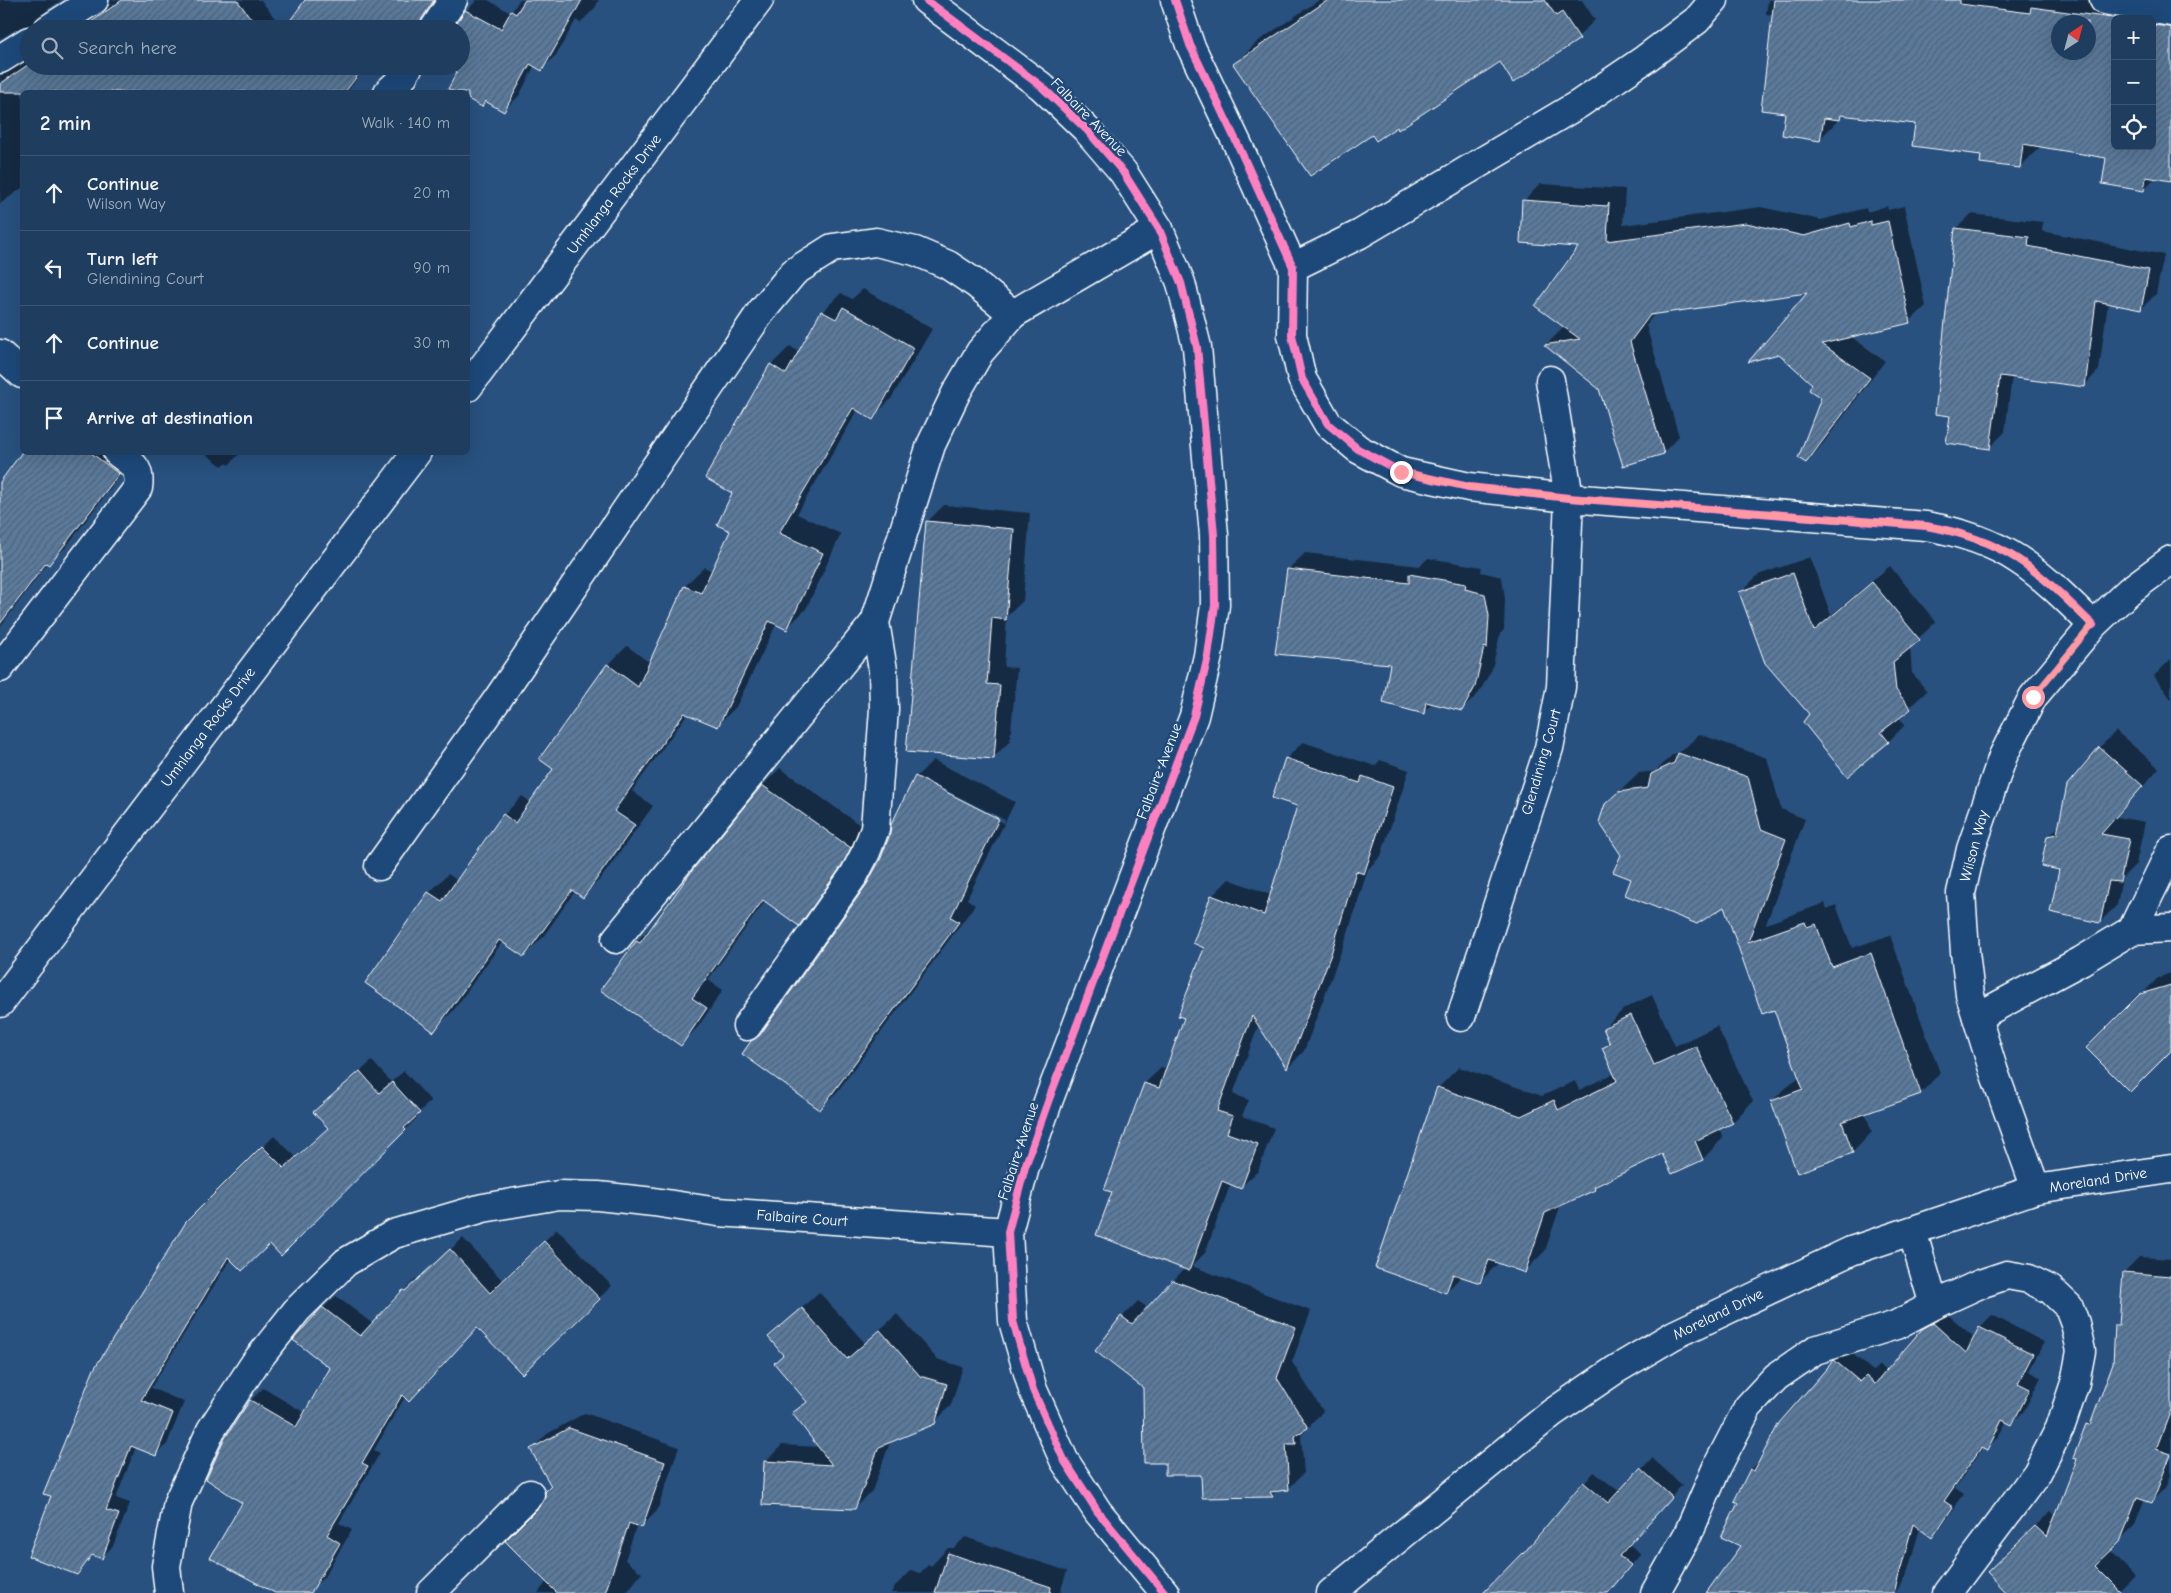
<!DOCTYPE html>
<html lang="en">
<head>
<meta charset="utf-8">
<style>
	body { margin:0; font-family:"Comic Neue",sans-serif; background:#2b4868; color:#f1f3f6 }
	.controls { position:absolute; right:15px; top:15px; display:grid; overflow:hidden; border-radius:8px; box-shadow:0 5px 20px #0002 }
	.controls button { width:45px; height:45px; display:grid; place-items:center; padding:0; border:0; border-bottom:1px solid #3c5674; background:#1e3d5f; color:#f1f3f6; font:25px sans-serif }
	.compass { position:absolute; left:2051px; top:15px; width:45px; height:45px; border-radius:50%; background:#1e3d5f; box-shadow:0 5px 20px #0002; rotate:36deg }
	.stop { position:absolute; width:15px; height:15px; margin:-11px; border:4px solid #ff9aa2; border-radius:50%; background:#fff }
	.stop.end { background:#ff9aa2; border-color:#fff; box-shadow:0 1px 5px #0008 }
	.list { margin:0; padding:0; list-style:none }
	h2 { display:flex; justify-content:space-between; align-items:center; height:65px; margin:0; padding:0 20px; font-size:21px }
	h2 small { font-size:16px; font-weight:400; color:#a1aebd }
	.list li { display:grid; grid-template-columns:32px 1fr auto; gap:15px; align-items:center; box-sizing:border-box; height:75px; padding:0 20px; border-top:1px solid #3c5674 }
	.list b { display:block; font-size:19px; white-space:nowrap }
	.list p { margin:0; font-size:16px; white-space:nowrap; color:#a1aebd }
	.list em { font-size:16px; font-style:normal; color:#a1aebd }
	.icon { flex:none; width:28px; height:28px; fill:none; stroke:currentColor; stroke-width:2; stroke-linecap:round; stroke-linejoin:round }
	.map { position:relative; flex:none; width:2171px; height:1593px; overflow:hidden }
	.search { position:absolute; background:#1e3d5f; box-shadow:0 5px 20px #0002; left:20px; top:20px; width:450px; height:55px; display:flex; align-items:center; gap:12px; box-sizing:border-box; padding:0 18px; border-radius:28px; color:#a1aebd; font-size:19px }
	.panel { position:absolute; background:#1e3d5f; box-shadow:0 5px 20px #0002; left:20px; top:90px; width:450px; height:365px; border-radius:8px }
	.map>svg:first-child { display:block }
	.shadow { fill:#0007; fill-rule:evenodd }
	.building { fill:url(#building-hatch); stroke:#fff; fill-rule:evenodd }
	.lines { fill:none; stroke-linecap:round; stroke-linejoin:round }
	.minor-casing { stroke:#fff; stroke-width:31 }
	.major-casing { stroke:#fff; stroke-width:31 }
	.minor { stroke:#1f4a7a; stroke-width:28 }
	.major { stroke:#1f4a7a; stroke-width:28 }
	.cycleway-casing { stroke:#1f4a7a; stroke-width:11 }
	.cycleway { stroke:#ff80c0; stroke-width:8 }
	.route { stroke:#ff9aa2; stroke-width:6 }
	.labels { text-anchor:middle; dominant-baseline:central; stroke-width:5; stroke-linejoin:round; paint-order:stroke }
	.street-label { font-size:15px; fill:#fff; stroke:#1f4a7a }
</style>
</head>
<body>
<div class="map">
<svg width="2171" height="1593" viewBox="0 0 2171 1593">
	<defs>
		<pattern id="building-hatch" width="6" height="6" patternUnits="userSpaceOnUse" patternTransform="scale(1.25)"><rect width="6" height="6" fill="#5a7a9d"/><path d="M-1 1l2-2M0 6l6-6M5 7l2-2" fill="none" stroke="#536374"/></pattern>
	</defs>
	<rect width="100%" height="100%" fill="#28517f"/>
	<filter id="ink" filterUnits="userSpaceOnUse"><feTurbulence type="fractalNoise" baseFrequency=".02" numOctaves="2"/><feDisplacementMap in="SourceGraphic" scale="10" xChannelSelector="R" yChannelSelector="G"/><feConvolveMatrix kernelMatrix="1 2 1 2 8 2 1 2 1" color-interpolation-filters="sRGB"/></filter>
	<g filter="url(#ink)">
		<g class="shadow">
			<path d="M0 0H62L48 9 32 25 20 27 0 39Z"/>
			<path d="M111 0H261L283 29H72L110 5Z"/>
			<path d="M306 0H438L420 20Z"/>
			<path d="M477 0H488L511 13 519 0H599L595 8 580 23 576 20 556 55 542 69 535 65 519 96 504 110 487 101 482 106 468 98V92H458L450 88 461 66 466 11Z"/>
			<path d="M1319 0H1582L1595 20 1573 42 1500 60 1398 126 1373 134 1235 64 1257 42Z"/>
			<path d="M1768 0H2157L2171 4V180L2156 177 2143 190 2108 157 2041 146 2020 167 1983 154 1916 123 1844 114 1820 139 1786 112 1774 15 1766 14ZM2115 19H2152V146H2115ZM2058 22H2088V52H2058Z"/>
			<path d="M0 54 29 56V66H366L348 91 349 92H22V188L0 204Z"/>
			<path d="M1540 184 1625 189 1623 225 1761 207 1821 220 1866 208 1867 212 1887 206 1888 210 1904 206 1926 306 1909 322 1850 336 1885 361 1822 445 1806 462 1822 398 1814 384 1810 291 1655 313 1646 325 1679 436 1663 453 1600 388 1546 345 1562 329 1567 328 1580 246 1524 201Z"/>
			<path d="M1971 214 2043 222 2042 231 2164 255 2156 294 2141 309 2108 302 2099 370 2084 386 2012 376 2005 432 1990 447 1951 415 1956 229Z"/>
			<path d="M863 289 932 329 891 399 872 418 858 410 797 514 841 534 806 609 787 628 777 623 736 707 717 726 688 713 632 791 653 806 602 877 583 896 575 891 543 937 524 956 503 941 453 1011 434 1030 429 893 448 874 458 881 504 815 522 796 531 802 555 769 608 665 627 646 650 663 685 586 704 567 712 571 731 530 734 493 771 365 790 346 799 352 822 312 841 293 852 299Z"/>
			<path d="M23 452H128L134 457 66 547 48 563 0 627V501Z"/>
			<path d="M203 452H241L229 465 226 463 222 466Z"/>
			<path d="M944 505 1030 513 1023 601 1007 616 1004 667 1017 668 1010 741 993 758 927 522Z"/>
			<path d="M1305 553 1420 566 1428 558 1482 567 1481 572 1502 577 1505 599 1504 630 1500 634 1492 669 1479 693 1462 710 1433 703 1423 712 1391 663 1288 570Z"/>
			<path d="M1810 557 1831 615 1890 566 1936 622 1910 646 1912 673 1927 691 1899 717 1905 725 1888 742 1811 714 1741 592 1758 575Z"/>
			<path d="M2171 659V699L2154 676Z"/>
			<path d="M2116 731 2159 768 2117 817 2145 822 2136 864 2122 878 2117 905 2100 922 2061 869 2049 836 2060 825 2099 748Z"/>
			<path d="M1699 734 1767 758 1781 809 1805 819 1766 924 1825 903 1827 909 1836 905 1852 948 1890 935 1940 1073 1921 1093 1865 1112 1872 1132 1853 1152 1797 1171 1772 1101 1792 1082 1801 1078 1775 1008 1725 905 1633 878 1606 805 1639 773 1656 771 1672 755 1683 750Z"/>
			<path d="M1303 742 1375 766 1380 760 1409 770 1381 856 1368 869 1347 936 1304 1051 1288 1068 1259 1024 1233 1094 1249 1100 1242 1116 1274 1128 1258 1171 1241 1187 1231 1183 1205 1253 1192 1266 1311 1311 1292 1362 1323 1411 1301 1436 1304 1473 1288 1489 1278 1490 1272 1495 1203 1496 1202 1473 1166 1461 1144 1388 1096 1351 1122 1317 1138 1301 1148 1308 1185 1268 1114 1191 1145 1083 1162 1067 1167 1069 1186 1018 1206 947 1212 896 1229 879 1271 895 1299 805 1286 759Z"/>
			<path d="M933 760 1015 802 967 899 975 905 837 1092 820 1109 752 1041 768 1026 868 885 882 858 916 777ZM921 778 1005 820 1004 823 921 781Z"/>
			<path d="M780 768 867 830 857 848 816 907 799 924 766 900 708 980 723 990 698 1027 681 1044 637 941 654 924 695 869 763 785Z"/>
			<path d="M2171 973V1049L2087 1048 2159 977Z"/>
			<path d="M1652 995 1675 1046 1717 1026 1753 1101 1733 1122 1719 1128 1723 1138 1703 1159 1672 1173 1663 1152 1602 1181 1595 1189 1561 1204 1545 1251 1525 1271 1499 1262 1480 1282 1462 1276 1446 1292 1438 1088 1459 1067 1542 1096 1575 1081 1579 1090 1615 1073 1603 1049 1610 1041 1604 1028 1625 1008Z"/>
			<path d="M372 1061 391 1082 404 1071 431 1101 415 1116 417 1118 281 1254 270 1242 231 1258 151 1388 184 1402 167 1444 155 1455 136 1447 116 1498 130 1503 113 1546 102 1557 94 1554 77 1573 187 1222 274 1136 296 1157 329 1128 326 1101Z"/>
			<path d="M557 1229 612 1286 599 1298 478 1327 405 1397 374 1450 380 1453 339 1523 352 1530 324 1577 312 1589 299 1593H278L244 1502 251 1400 263 1388 305 1413 332 1368 323 1308 336 1296 373 1324 416 1278 418 1280 463 1238 503 1281Z"/>
			<path d="M2139 1257 2171 1259V1475L2167 1486 2151 1502 2145 1499 2135 1525 2110 1550 2135 1575 2117 1593H2006L2004 1556 2051 1511 2056 1516 2078 1459 2087 1425 2094 1417 2115 1364 2117 1326 2121 1321 2124 1272Z"/>
			<path d="M819 1292 865 1343 897 1314 937 1359 963 1367 951 1405 934 1423 891 1440 872 1491 855 1508 765 1462 782 1445 820 1447 794 1413 807 1400 784 1355 770 1337Z"/>
			<path d="M1945 1312 1975 1338 1980 1327 1992 1315 2044 1342 2029 1371 2041 1377 2024 1411 2012 1423 2007 1421 1998 1437 1986 1449 1983 1448 1955 1488 1964 1494 1943 1524 1931 1536 1920 1528 1906 1577 1895 1593H1708L1742 1546 1740 1502 1736 1500 1751 1469 1763 1458 1835 1361 1847 1349 1873 1371 1879 1365 1887 1372 1923 1330 1936 1317Z"/>
			<path d="M585 1413 679 1447 657 1511 642 1526 637 1525 625 1560 642 1573 626 1593H538L547 1581 542 1506 553 1486 532 1449 547 1434Z"/>
			<path d="M1652 1458 1682 1485 1629 1544 1641 1554 1608 1591 1589 1593H1485L1534 1543 1594 1472 1620 1492Z"/>
			<path d="M965 1537 1067 1571 1060 1593H891L895 1586 912 1570 920 1573 928 1565 931 1566 948 1548H954Z"/>
		</g>
		<g class="building">
			<path d="M122 0H237L259 29H81Z"/>
			<path d="M305 0H434L421 20 418 29H284Z"/>
			<path d="M525 0H582L542 71 530 64 504 112 485 101 482 107 468 99V92H455L448 89 457 72 447 66H461V29H453L465 10 501 29 511 11 516 14Z"/>
			<path d="M1328 0H1545L1556 16 1562 12 1580 39 1513 83 1500 62 1398 130 1397 127 1376 141 1372 135 1310 176 1233 64Z"/>
			<path d="M1774 0H1960V4L2030 13 2031 7 2120 19H2115V146H2152V25L2171 27V181L2146 177 2144 191 2102 184 2106 158 2023 144 2020 168 1980 163 1981 155 1912 146 1915 124 1841 115 1840 120 1824 118 1820 141 1782 135 1785 113 1761 110ZM2058 22H2088V52H2058Z"/>
			<path d="M29 64V66H365L345 92H0V84Z"/>
			<path d="M1522 200 1607 206 1609 203 1607 241 1746 223 1804 236 1850 223 1851 227 1871 221V225L1888 221 1910 323 1822 344 1870 378 1806 463 1798 458 1821 398 1809 390 1812 384 1779 354 1748 362 1807 293 1650 315 1630 342 1664 454 1623 466 1599 389 1544 345 1580 339 1535 306 1578 247 1520 243Z"/>
			<path d="M1955 228 2029 237 2028 246 2149 270 2141 310 2096 301 2085 387 2000 376 1990 449 1946 443 1950 416 1935 414Z"/>
			<path d="M843 307 914 348 873 420 853 408 779 533 823 553 787 630 769 621 718 727 684 713 614 811 635 825 583 898 572 890 524 957 499 940 434 1032 365 983 428 892 442 901 503 814 515 823 553 769 539 759 607 664 638 687 684 586 701 593 730 531 717 525 732 493 705 478 770 364 786 374 821 311 836 319Z"/>
			<path d="M22 452H90L119 474 49 565 46 563 0 624V482Z"/>
			<path d="M926 521 1014 529 1006 620 992 618 987 684 1000 685 994 759 906 752Z"/>
			<path d="M1287 569 1409 583V574L1466 584 1465 589 1485 594 1489 616 1487 648 1484 647 1475 687 1462 711 1426 702 1424 714 1383 703 1390 664 1275 654Z"/>
			<path d="M1793 573 1814 631 1872 582 1920 640 1893 662 1896 690 1911 709 1881 732 1889 742 1847 777 1803 722 1809 714 1765 663 1739 592Z"/>
			<path d="M2099 747 2143 786 2101 834 2129 839 2120 882 2109 881 2100 923 2050 912 2059 870 2041 866 2047 836 2057 834 2067 785Z"/>
			<path d="M1678 753 1748 777 1761 829 1786 839 1748 942 1805 922 1807 927 1816 924 1832 967 1871 953 1921 1094 1842 1122 1853 1153 1797 1173 1771 1101 1803 1089 1774 1010 1762 1014 1724 907 1697 924 1625 895 1631 879 1613 872 1621 855 1599 822 1605 804 1618 792 1648 788 1651 774 1674 763Z"/>
			<path d="M1285 758 1360 783 1362 776 1393 787 1364 874 1356 871 1331 954 1287 1069 1252 1016 1217 1111 1233 1116 1227 1133 1258 1144 1241 1189 1222 1181 1189 1271 1096 1235 1112 1192 1104 1190 1144 1083 1159 1088 1184 1018 1178 1016 1204 948 1193 943 1211 895 1264 915 1297 806 1272 798Z"/>
			<path d="M915 776 999 819 951 917 959 922 820 1110 742 1054 751 1041 760 1035 867 884 881 858 890 834 891 825Z"/>
			<path d="M762 785 851 848 841 867 799 926 763 900 692 998 707 1008 681 1046 600 990 636 941 640 943 694 868Z"/>
			<path d="M2171 985V1051L2130 1092 2086 1048 2140 994Z"/>
			<path d="M1631 1015 1654 1065 1696 1046 1733 1123 1695 1141 1703 1160 1672 1174 1662 1154 1594 1187 1595 1190 1545 1213 1525 1273 1489 1260 1480 1283 1453 1274 1446 1293 1375 1268 1437 1087 1521 1116 1554 1100 1558 1110 1617 1081 1602 1048 1610 1044 1603 1028Z"/>
			<path d="M360 1071 379 1093 392 1082 420 1113 404 1128 406 1130 281 1256 270 1244 242 1271 228 1257 141 1400 173 1413 156 1456 131 1446 106 1510 119 1514 102 1559 92 1555 77 1575 28 1556 51 1496 43 1494 94 1369 186 1222 262 1146 284 1168 328 1128 313 1112Z"/>
			<path d="M544 1241 600 1299 522 1374 477 1328 409 1402 402 1395 362 1463 368 1466 327 1535 340 1543 311 1593H275L210 1558 242 1503 206 1479 225 1438 250 1400 296 1427 330 1368 293 1340 322 1307 360 1336 403 1290 405 1291 450 1249 490 1293Z"/>
			<path d="M2123 1272 2171 1276V1410L2156 1449 2171 1454 2152 1503 2137 1498 2120 1542 2095 1566 2122 1593H2007L1987 1572 2035 1526 2047 1537 2077 1459 2073 1458 2086 1424 2090 1425 2113 1363 2115 1325H2119Z"/>
			<path d="M1172 1280 1296 1327 1277 1378 1308 1428 1295 1436 1296 1444H1286L1289 1490 1270 1492 1273 1497 1202 1498 1201 1475H1165V1463H1144L1143 1388 1095 1351 1121 1316 1132 1324Z"/>
			<path d="M802 1308 847 1359 880 1330 920 1376 947 1384 935 1424 879 1447 855 1509 762 1505 764 1461 832 1465 792 1413 807 1402 774 1363 783 1355 768 1337Z"/>
			<path d="M1933 1323 1966 1353 1979 1327 2033 1354 2018 1383 2030 1389 2012 1425 2002 1420 1987 1451 1981 1448 1944 1501 1953 1507 1932 1538 1913 1524 1894 1593H1706L1740 1546 1721 1537 1738 1503 1734 1501 1750 1469 1754 1471 1779 1423 1834 1360 1860 1382 1866 1376 1875 1384 1922 1329Z"/>
			<path d="M569 1428 665 1462 642 1528 629 1523 605 1593H557L505 1541 541 1505 545 1498V1492L551 1486 530 1449Z"/>
			<path d="M1640 1468 1672 1497 1619 1556 1631 1565 1608 1593H1483L1522 1553 1523 1554 1583 1482 1608 1503Z"/>
			<path d="M948 1553 1051 1587 1050 1593H935Z"/>
		</g>
		<g class="lines">
			<defs>
				<g id="minor">
					<path d="M926 0 1041 86 1086 129 1123 172 1159 229 1181 283 1197 347 1214 535 1215 605 1208 656 1194 716 1049 1099 1025 1167 1008 1232 1013 1321 1033 1390 1064 1460 1098 1512 1165 1593"/>
					<path d="M1175 0 1190 45 1237 143 1293 267 1292 335 1302 379 1328 424 1358 449 1401 472 1469 487 1569 498 1926 526C2007 540 2036 569 2093 625"/>
					<path d="M2104 0 2171 12"/>
					<path d="M48 29 94 0"/>
					<path d="M434 29 453 0"/>
					<path d="M0 59 29 41"/>
					<path d="M388 92 400 81 409 66"/>
					<path d="M1293 267 1360 234 1579 104 1645 59 1697 20 1714 0"/>
					<path d="M0 354 22 374"/>
					<path d="M0 668 138 488C141 467 132 464 117 452"/>
					<path d="M379 866 497 700 760 313 794 272 832 248 876 242 915 251 948 265 975 283 1013 314 1159 229"/>
					<path d="M2132 930 2171 850"/>
					<path d="M616 939 875 622"/>
					<path d="M1461 1017 1549 748 1561 687 1569 498 1550 380"/>
					<path d="M1977 1017 2081 961 2132 930 2171 928"/>
					<path d="M747 1026 854 875 866 852 875 829 884 709 883 670 875 622 931 445 956 393 980 352 1013 314"/>
					<path d="M2036 1189 1994 1072 1970 995 1965 952 1961 893 1971 849 2003 756 2033 697 2093 625 2129 591 2171 560"/>
					<path d="M1934 1305 1980 1284 2007 1275 2029 1279 2051 1290 2069 1307 2075 1323 2081 1351 2075 1383 2060 1428 2037 1473 1947 1593"/>
					<path d="M169 1593 166 1566 178 1502 211 1430 255 1363 297 1310 346 1262 394 1234 483 1208 559 1195 598 1196 654 1202 718 1212 1008 1232"/>
					<path d="M431 1593 530 1494"/>
					<path d="M1331 1593 1552 1413 1615 1370 1674 1335 1851 1251 2036 1189 2171 1169"/>
					<path d="M1655 1593 1688 1534 1717 1467 1748 1407 1776 1377 1815 1350 1896 1325 1934 1305 1912 1231"/>
				</g>
				<g id="major">
					<path d="M468 387 759 0"/>
					<path d="M0 1003 417 452"/>
				</g>
			</defs>
			<use href="#minor" class="minor-casing"/>
			<use href="#major" class="major-casing"/>
			<use href="#minor" class="minor"/>
			<use href="#major" class="major"/>
			<defs>
				<g id="cycleway">
					<path d="M926 0 1041 86 1086 129 1123 172 1159 229 1181 283 1197 347 1214 535 1215 605 1208 656 1194 716 1049 1099 1025 1167 1008 1232 1013 1321 1033 1390 1064 1460 1098 1512 1165 1593"/>
					<path d="M1175 0 1190 45 1237 143 1293 267 1292 335 1302 379 1328 424 1358 449 1401 472 1469 487 1569 498 1926 526C2007 540 2036 569 2093 625"/>
				</g>
			</defs>
			<use href="#cycleway" class="cycleway-casing"/>
			<use href="#cycleway" class="cycleway"/>
		</g>
	</g>
	<g class="lines" filter="url(#ink)">
		<path class="route" d="M1401 472 1469 487 1569 498 1926 526C2007 540 2036 569 2092 625L2033 697"/>
	</g>
	<g class="labels">
		<g class="street-label">
			<text transform="translate(1089 117) rotate(46)">Falbaire Avenue</text>
			<text transform="translate(614 194) rotate(-53)">Umhlanga Rocks Drive</text>
			<text transform="translate(208 727) rotate(-53)">Umhlanga Rocks Drive</text>
			<text transform="translate(1541 762) rotate(-74)">Glendining Court</text>
			<text transform="translate(1159 771) rotate(-69)">Falbaire Avenue</text>
			<text transform="translate(1974 846) rotate(-75)">Wilson Way</text>
			<text transform="translate(1018 1151) rotate(-72)">Falbaire Avenue</text>
			<text transform="translate(2098 1180) rotate(-9)">Moreland Drive</text>
			<text transform="translate(802 1218) rotate(4)">Falbaire Court</text>
			<text transform="translate(1718 1314) rotate(-26)">Moreland Drive</text>
		</g>
	</g>
</svg>
<div class="controls">
<button>+</button>
<button>−</button>
<button><svg class="icon" aria-label="locate" viewBox="0 0 24 24"><circle cx="12" cy="12" r="6"/><path d="M12 2v4M12 18v4M2 12h4M18 12h4"/></svg></button>
</div>
<svg class="compass" viewBox="-18 -18 36 36"><path d="M0-13l5 13h-10z" fill="#e53935"/><path d="M0 13l5-13h-10z" fill="#a1aebd"/></svg>
<div class="stop" style="left:2033px;top:697px"></div>
<div class="stop end" style="left:1401px;top:472px"></div>
<div class="search"><svg class="icon" aria-label="search" viewBox="0 0 24 24"><circle cx="10" cy="10" r="6"/><path d="M15 15l6 6"/></svg>Search here</div>
<section class="panel">
<h2>2 min<small>Walk · 140 m</small></h2>
<ul class="list">
<li><svg class="icon" aria-label="ahead" viewBox="0 0 24 24"><path d="M12 20V5M6 11l6-6 6 6"/></svg><div><b>Continue</b><p>Wilson Way</p></div><em>20 m</em></li>
<li><svg class="icon" aria-label="left" viewBox="0 0 24 24"><path d="M17 20v-9H6M10 6l-5 5 5 5"/></svg><div><b>Turn left</b><p>Glendining Court</p></div><em>90 m</em></li>
<li><svg class="icon" aria-label="ahead" viewBox="0 0 24 24"><path d="M12 20V5M6 11l6-6 6 6"/></svg><div><b>Continue</b></div><em>30 m</em></li>
<li><svg class="icon" aria-label="arrive" viewBox="0 0 24 24"><path d="M6 21V4h12l-3 4 3 4H6"/></svg><div><b>Arrive at destination</b></div></li>
</ul>
</section>
</div>
</body>
</html>
